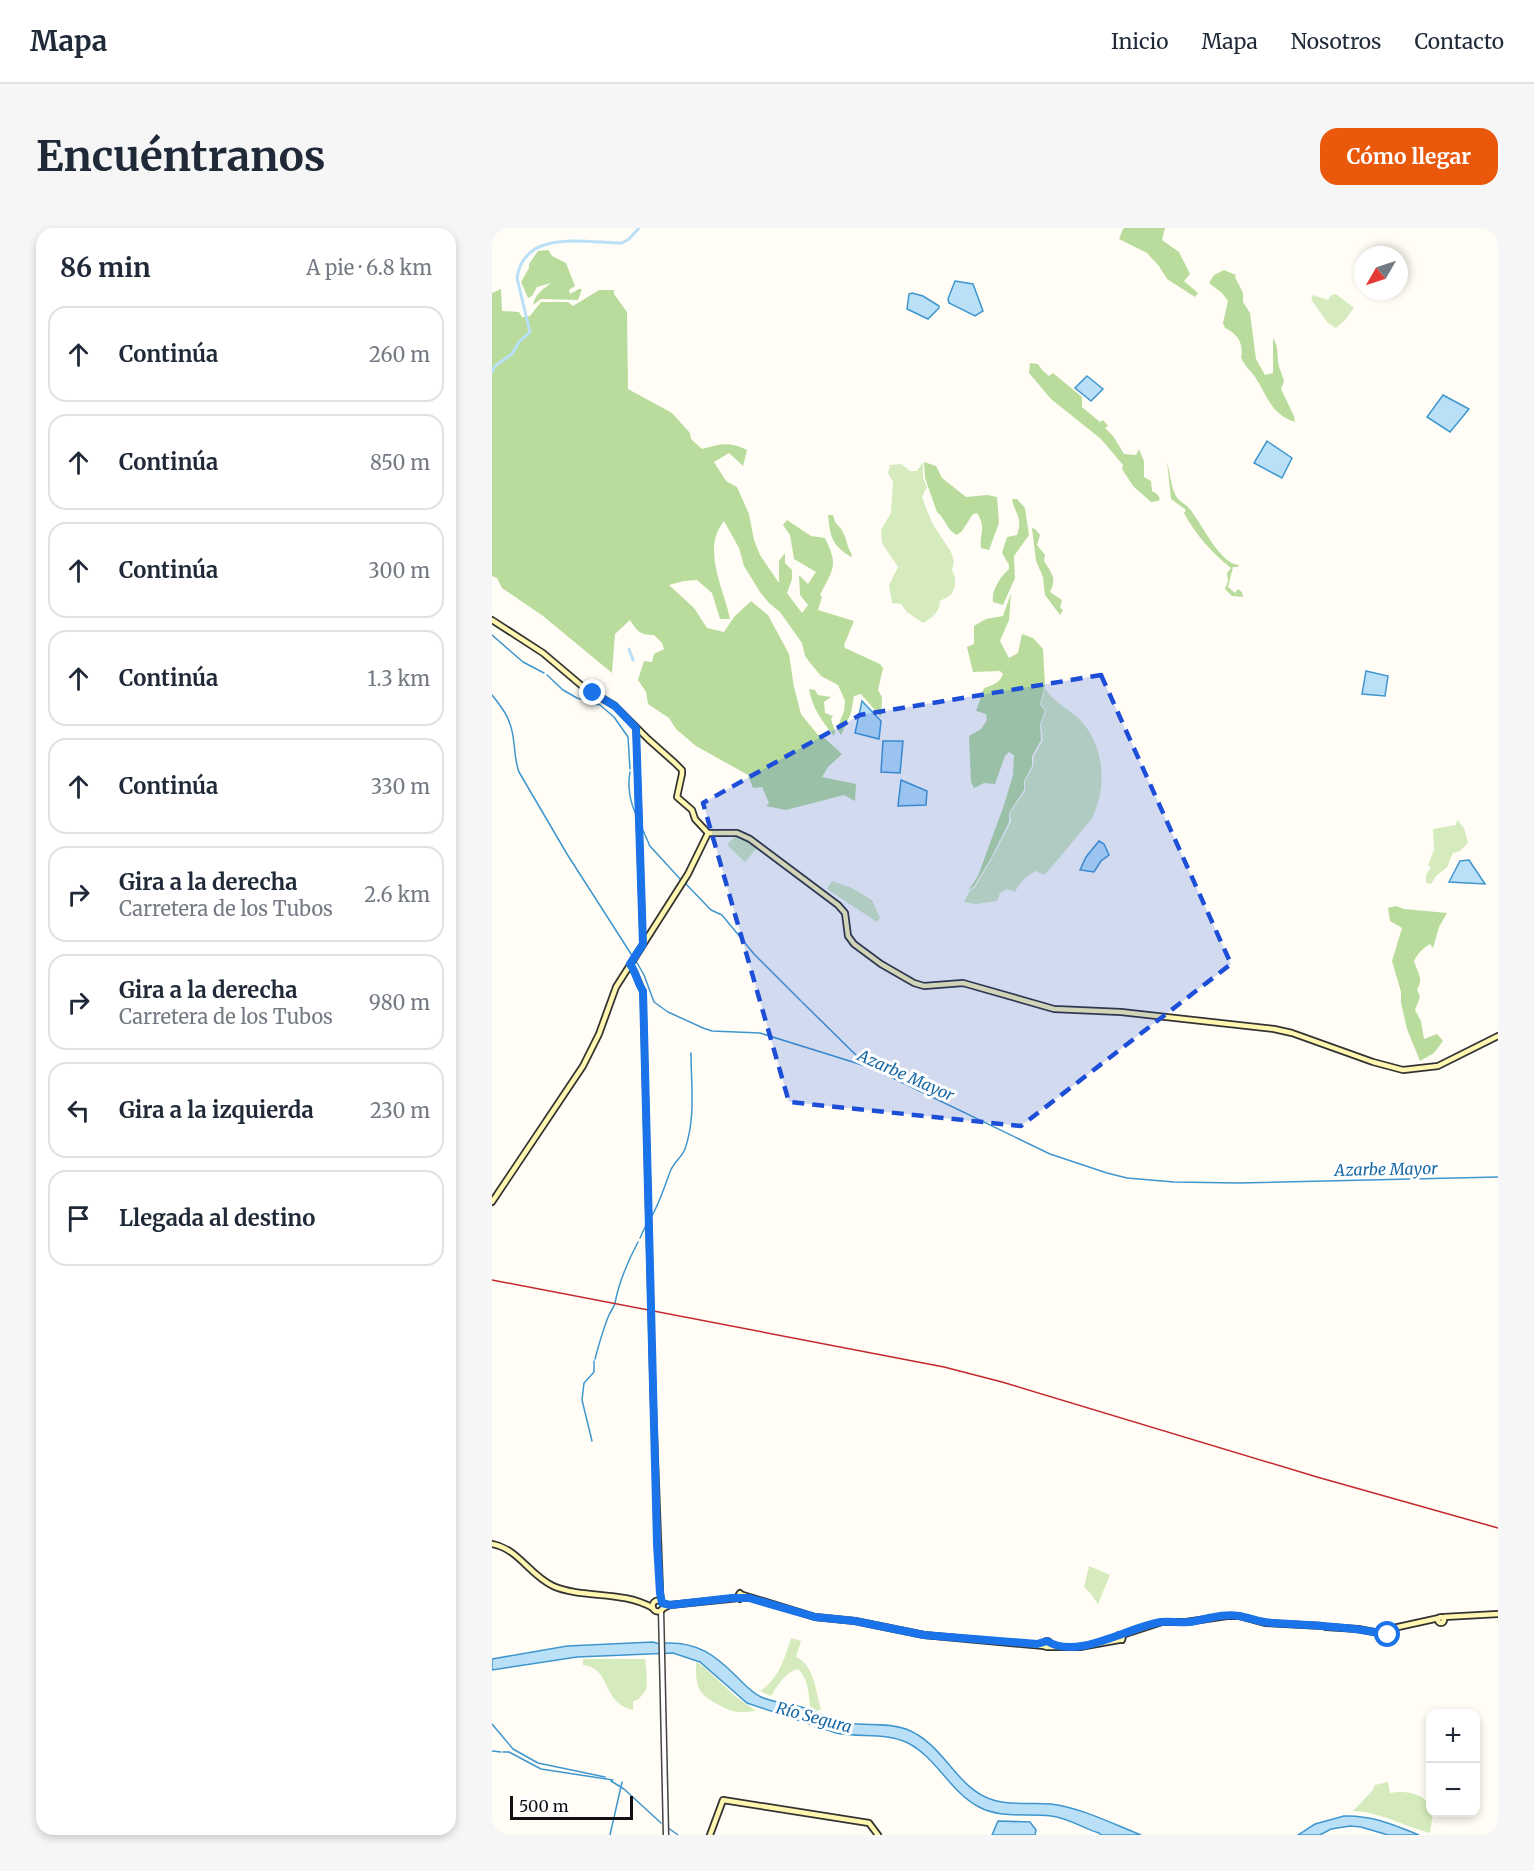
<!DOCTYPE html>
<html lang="es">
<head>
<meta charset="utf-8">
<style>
	body { margin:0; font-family:Merriweather,serif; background:#f6f6f7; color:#1f2937 }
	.controls { position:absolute; right:18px; bottom:18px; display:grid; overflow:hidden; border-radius:12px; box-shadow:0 3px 9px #0003 }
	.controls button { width:54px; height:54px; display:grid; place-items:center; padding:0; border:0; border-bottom:2px solid #e0e1e3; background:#fff; color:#1f2937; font:30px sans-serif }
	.compass { position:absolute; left:862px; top:18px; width:54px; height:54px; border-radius:50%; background:#fff; box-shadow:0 3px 9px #0003; rotate:231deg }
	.scale { position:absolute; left:18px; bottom:15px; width:123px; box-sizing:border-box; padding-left:6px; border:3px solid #111; border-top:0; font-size:16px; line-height:21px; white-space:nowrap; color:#111; -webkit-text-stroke:4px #fff; paint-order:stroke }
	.stop { position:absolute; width:18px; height:18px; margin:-14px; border:4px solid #1a73e8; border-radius:50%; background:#fff }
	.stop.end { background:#1a73e8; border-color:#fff; box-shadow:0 2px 6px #0008 }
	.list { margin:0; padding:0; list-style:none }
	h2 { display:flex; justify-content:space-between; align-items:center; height:78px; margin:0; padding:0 24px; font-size:26px }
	h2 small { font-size:20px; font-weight:400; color:#747a83 }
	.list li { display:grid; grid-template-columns:39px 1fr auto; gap:18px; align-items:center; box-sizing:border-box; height:96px; margin:0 12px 12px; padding:0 12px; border:2px solid #e0e1e3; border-radius:18px }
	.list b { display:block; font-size:22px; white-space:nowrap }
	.list p { margin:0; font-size:20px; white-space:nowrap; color:#747a83 }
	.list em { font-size:20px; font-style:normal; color:#747a83 }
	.icon { flex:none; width:33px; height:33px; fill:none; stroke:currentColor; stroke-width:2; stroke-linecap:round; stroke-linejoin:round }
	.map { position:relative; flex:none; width:1006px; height:1607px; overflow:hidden; border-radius:18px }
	header { display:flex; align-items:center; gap:36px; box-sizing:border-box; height:84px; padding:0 30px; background:#fff; border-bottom:2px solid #e0e1e3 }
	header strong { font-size:28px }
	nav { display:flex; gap:33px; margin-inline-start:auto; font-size:21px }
	.intro { display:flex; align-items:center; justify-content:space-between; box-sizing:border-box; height:144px; padding:0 36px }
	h1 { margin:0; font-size:42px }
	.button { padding:15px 27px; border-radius:18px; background:#ea580c; color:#fff; font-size:21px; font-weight:700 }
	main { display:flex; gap:36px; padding:0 36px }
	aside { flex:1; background:#fff; border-radius:18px; box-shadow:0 3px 9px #0003 }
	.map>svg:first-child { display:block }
	.green { fill:#d5ebbd }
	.forest { fill:#b9dc9c }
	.water { fill:#b9e0f7; stroke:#3f96cf; stroke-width:1.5 }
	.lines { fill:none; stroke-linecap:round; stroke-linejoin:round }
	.stream { stroke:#3f96cf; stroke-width:1.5 }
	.canal { stroke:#b9e0f7; stroke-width:3 }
	.tertiary-casing { stroke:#444; stroke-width:7 }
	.secondary-casing { stroke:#333; stroke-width:8 }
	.tertiary { stroke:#fff; stroke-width:4 }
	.secondary { stroke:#fff6b0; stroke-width:4.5 }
	.rail { stroke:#c4262e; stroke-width:1.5 }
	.route { stroke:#1a73e8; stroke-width:8 }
	.marked { fill:#1d4ed8; fill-opacity:0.2; stroke:#1d4ed8; stroke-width:4.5; stroke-dasharray:12 8; stroke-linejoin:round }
	.labels { text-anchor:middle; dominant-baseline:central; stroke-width:6; stroke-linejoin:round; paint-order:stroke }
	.water-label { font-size:16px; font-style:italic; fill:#1768a6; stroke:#fff }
</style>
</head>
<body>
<header>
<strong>Mapa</strong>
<nav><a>Inicio</a><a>Mapa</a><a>Nosotros</a><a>Contacto</a></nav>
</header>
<div class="intro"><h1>Encuéntranos</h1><a class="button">Cómo llegar</a></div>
<main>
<aside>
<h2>86 min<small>A pie · 6.8 km</small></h2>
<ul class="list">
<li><svg class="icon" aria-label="ahead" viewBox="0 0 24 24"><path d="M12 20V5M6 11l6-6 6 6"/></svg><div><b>Continúa</b></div><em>260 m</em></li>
<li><svg class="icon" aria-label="ahead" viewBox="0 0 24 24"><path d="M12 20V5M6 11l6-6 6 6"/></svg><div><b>Continúa</b></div><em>850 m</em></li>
<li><svg class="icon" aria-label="ahead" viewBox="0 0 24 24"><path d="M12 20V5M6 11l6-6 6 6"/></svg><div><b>Continúa</b></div><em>300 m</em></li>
<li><svg class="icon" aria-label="ahead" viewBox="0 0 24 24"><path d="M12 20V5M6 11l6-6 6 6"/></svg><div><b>Continúa</b></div><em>1.3 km</em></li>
<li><svg class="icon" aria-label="ahead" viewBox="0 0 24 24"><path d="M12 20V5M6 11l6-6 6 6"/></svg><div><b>Continúa</b></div><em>330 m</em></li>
<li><svg class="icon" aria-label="right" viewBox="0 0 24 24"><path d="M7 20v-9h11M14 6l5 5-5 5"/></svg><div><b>Gira a la derecha</b><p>Carretera de los Tubos</p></div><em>2.6 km</em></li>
<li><svg class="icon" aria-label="right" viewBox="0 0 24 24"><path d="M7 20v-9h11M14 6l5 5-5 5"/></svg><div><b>Gira a la derecha</b><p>Carretera de los Tubos</p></div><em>980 m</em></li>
<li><svg class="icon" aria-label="left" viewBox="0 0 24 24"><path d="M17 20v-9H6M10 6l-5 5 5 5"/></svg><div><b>Gira a la izquierda</b></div><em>230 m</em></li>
<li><svg class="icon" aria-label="arrive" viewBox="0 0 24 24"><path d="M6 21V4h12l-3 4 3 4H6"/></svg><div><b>Llegada al destino</b></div></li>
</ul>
</aside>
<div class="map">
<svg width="1006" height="1607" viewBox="0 0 1006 1607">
	<rect width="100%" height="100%" fill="#fffdf5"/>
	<g class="green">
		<path d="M844 66 862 80 852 93 844 100 835 94 819 71 821 67 836 72 839 67Z"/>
		<path d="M431 234V250L435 259 430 269 440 295 459 324 462 333 460 342 463 350V358L459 367 448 373C447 385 441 389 431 395L415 384 409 376 400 375 397 357 406 339 390 315 389 302 399 285 401 254 396 245 398 237 409 236 418 243H425Z"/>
		<path d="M553 460C562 476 579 481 590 494 613 520 615 561 600 590 598 594 594 597 591 601 578 617 566 632 552 647L544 643C534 648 528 654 523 664L515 661 508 665 505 673 484 676 472 674 477 664 483 659 499 632 519 594 518 585 533 563V553L541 539 542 528 551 512 549 496 554 483 549 476Z"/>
		<path d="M965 592 972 600 976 615 968 623 961 625 955 639 944 648 939 656 934 655V647L939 639 936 637 942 622 941 601 964 597Z"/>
		<path d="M244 607 253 610 265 620 253 634 235 617Z"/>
		<path d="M340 653 358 659 380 672 388 690 385 694 335 661Z"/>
		<path d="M597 1338 618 1347 606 1376 599 1366 592 1359Z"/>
		<path d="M299 1410 309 1413 304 1429C323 1438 323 1462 329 1481L325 1483 318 1479C317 1466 316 1450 306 1441 293 1444 286 1457 279 1468L268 1463C286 1452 293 1430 299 1410Z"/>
		<path d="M91 1431H153C154 1435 156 1458 154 1462 152 1465 149 1468 147 1471L141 1473V1482C108 1474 121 1441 91 1437Z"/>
		<path d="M204 1434 212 1439 243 1468 264 1483C242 1485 242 1485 223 1475 204 1465 204 1455 204 1434Z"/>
		<path d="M896 1554 898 1565C914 1562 938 1566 938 1584L941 1585 938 1605C912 1598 888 1584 861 1583L880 1563 883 1557Z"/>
	</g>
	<g class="forest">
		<path d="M633 0H673L670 12 687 24 698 46 692 53 706 65 703 69 675 51 667 38 655 25 627 11 631 1Z"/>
		<path d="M56 22 60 28 74 35 83 58 77 62 78 66 87 61H90L86 72 49 71 41 77C43 66 51 61 59 55L45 59 40 68 36 70 29 54 37 40V36L46 23Z"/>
		<path d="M732 42 744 47 743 49 751 65V74L758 85 764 131 773 147 781 145V110C786 118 785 123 786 132 786 138 790 146 792 153L789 161 802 188 803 194C778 186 776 168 763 149 758 142 753 138 749 130 752 116 746 106 733 100L731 95 736 73 730 65 717 55 722 47Z"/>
		<path d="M9 61 10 83 27 84 30 89 38 88 49 74H76L81 78 107 62H122V66L135 84 136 161 180 185 198 205 199 211 210 221C229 216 236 213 255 222L251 238 237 225 222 234 234 253 245 259 257 286 262 312 268 327 287 355V333L293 325V335L300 342V351L295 365 310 385 316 377 308 367 307 347 316 356 324 344 302 331 298 307 291 297 295 292 319 308 333 310C347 339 341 340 328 367L330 369 326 382 362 393 352 417 353 420 388 436 391 440 386 462 390 469 389 489 369 466 362 468 359 485 349 507 345 501 352 483 353 473 346 457 329 448 319 436 313 428 310 415 288 384 277 375 268 364 252 338 247 320 232 293C209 321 232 360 238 391H228L220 365 205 352 192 353 177 357 202 380 215 400 232 404 242 389 259 373 276 387 297 426 302 459 309 486 326 507 330 508 350 526 336 539 330 549 364 556 363 573 352 567 294 582 274 578 277 575 270 559 261 560 256 547 204 518 184 501 177 490 156 476 154 464 146 452 152 433 160 434 162 426 172 421 170 415 162 407C148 407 145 403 138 392L123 406 120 445 51 388 10 360 5 350 0 348V65Z"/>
		<path d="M538 135 546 136 550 142 557 148 561 145 590 169V179L608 194 611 192 616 198 613 200 621 208 632 226 644 227 647 221 652 233V249L659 253 660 263 665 266 668 271 666 273 659 274 641 258 630 241 631 237 609 211 559 171 537 145Z"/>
		<path d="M432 234 444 238 450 250 474 269 495 267 505 269 507 295 497 322 489 320C487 305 495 301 485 285L481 286 470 303 465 307C454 302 454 291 445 284L433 250Z"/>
		<path d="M675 234C678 245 679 257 683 266 685 272 692 275 696 279 709 293 727 336 747 337L746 339H741L736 359 743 365 746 361 750 364 751 369 740 368 733 361 736 353 735 345 739 340C721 326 703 306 692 285L694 282 679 271Z"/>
		<path d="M520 271H525L533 280 537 307 522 328 523 350 511 377 501 374C499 362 509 348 517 341V337L510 325 515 309 525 307C531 288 523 287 520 271Z"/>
		<path d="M336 287H341C344 299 347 296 351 304 355 312 355 319 360 327L359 329C340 317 338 309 336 287Z"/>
		<path d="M540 300 543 301 548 307 545 317 553 327 552 333C560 346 565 350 558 364L570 372 568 380 571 382 568 387 553 367 551 349 544 333Z"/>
		<path d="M519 365 517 392 508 413 517 430 526 425 530 406 541 410 551 421 553 457 548 476 553 483 548 496 549 512 540 528V538L532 553V562L517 585V594L498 632 482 658 476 663 486 648 512 577 521 547 522 527 517 524 513 528 503 556 492 555 482 560 479 554 477 508 489 501 495 492 494 486 484 483 492 460C501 457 508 455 511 446L508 443 481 444 475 419 482 416V398L494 391 511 388Z"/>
		<path d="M317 461 323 462 326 467 339 469 332 474 333 485 341 488 339 491 343 503 342 508C330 493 320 480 317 461Z"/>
		<path d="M904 678 912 681 955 685 947 699 941 720 938 716C930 721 926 725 922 733 925 743 932 752 925 761L928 769 923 782 929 793 932 811 945 806 951 813 942 825 928 833 915 801 909 775V764L900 733 910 700 898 693 896 680Z"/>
	</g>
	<g class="water">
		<path d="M463 53 481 56 491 83 483 88 457 75 456 71Z"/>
		<path d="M420 65 431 68 447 78V80L436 91 415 81 417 66Z"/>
		<path d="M595 148 611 161 599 173 583 160Z"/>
		<path d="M951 167 977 181 958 204 935 189Z"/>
		<path d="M775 213 800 230 790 250 762 235Z"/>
		<path d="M874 443 896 448 893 468 870 466Z"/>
		<path d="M370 473 389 493 387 511 363 505Z"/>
		<path d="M391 513H411L408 545 389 544Z"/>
		<path d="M409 552 435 563 434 577 406 578Z"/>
		<path d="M607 613 612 616 617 627 609 633 602 644 588 642 594 629Z"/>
		<path d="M977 632 993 656 957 654 968 633Z"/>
		<path d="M161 1414 171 1417 174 1415C206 1414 223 1427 245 1449 252 1456 260 1465 269 1469 283 1475 299 1476 313 1480 328 1485 341 1493 356 1495 376 1498 395 1494 414 1501 453 1516 464 1561 501 1572 520 1578 540 1574 559 1576 590 1580 621 1596 649 1607H609L607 1605C591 1600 576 1590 559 1588 536 1585 509 1591 487 1579 458 1564 445 1530 416 1515 394 1504 368 1510 344 1505L255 1475 208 1434 181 1425 85 1429 0 1442V1431L75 1418Z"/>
		<path d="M852 1588C880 1587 902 1597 927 1607H896L869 1599 858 1598 839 1601 828 1607H806L823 1596Z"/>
		<path d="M506 1593 538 1594 544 1602 543 1607H500Z"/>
	</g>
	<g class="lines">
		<g class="stream">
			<path d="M0 407 31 434 52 445"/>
			<path d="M55 447 71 462 85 470 108 477 122 489 136 509 138 541"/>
			<path d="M0 467C7 476 15 485 18 496 24 512 21 528 27 544L75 626 141 729"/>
			<path d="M138 544C135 560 138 574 145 589"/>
			<path d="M149 598 157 616"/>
			<path d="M157 617 189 652"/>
			<path d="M193 655 219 682 230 687 262 726 309 773"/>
			<path d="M144 733 152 747 162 774 176 784 211 800 220 803 268 805 380 840 558 926 615 945 635 950 682 954 747 955 1006 949"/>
			<path d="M310 774 368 831 369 834"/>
			<path d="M158 991C167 977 172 960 178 944 181 935 190 929 193 921 204 889 199 857 199 825"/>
			<path d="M148 1010 154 997"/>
			<path d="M103 1131C107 1116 111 1101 117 1087 119 1083 122 1079 123 1075 127 1053 136 1033 146 1014"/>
			<path d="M100 1213 90 1172 92 1155 102 1144V1133"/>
			<path d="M0 1496 21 1521 46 1535 113 1549"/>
			<path d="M0 1523 9 1524"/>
			<path d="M11 1524H17L49 1541 121 1552"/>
			<path d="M119 1553 132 1561 169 1595"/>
			<path d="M175 1599 186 1607"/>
			<path d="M118 1607 130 1554"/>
		</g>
		<g class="canal">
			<path d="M0 144 3 138 20 126 27 114 38 104 25 50C32 0 95 15 130 15L137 11 147 0"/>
			<path d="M137 421 141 432"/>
		</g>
		<defs>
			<g id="tertiary">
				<path d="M144 500 151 716"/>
				<path d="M138 737C145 745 146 754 151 763L161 1166 169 1374"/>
				<path d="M169 1382 174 1607"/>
			</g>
			<g id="secondary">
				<path d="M0 392 51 425 90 458 123 478 156 511 183 535 190 542V546L185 569 200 582 203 591 216 605H245L258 611 346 677 353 685 356 708 362 716 389 736 422 755 432 758 471 755 562 781 629 784 782 801 800 805 881 834 911 842 946 838 1006 808"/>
				<path d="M0 974 91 838 107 806 124 759 196 646 216 605"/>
				<path d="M0 1316C27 1321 37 1347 61 1358 91 1371 130 1362 161 1380"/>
				<path d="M248 1365 251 1368 248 1371 246 1368Z"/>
				<path d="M251 1367 323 1389 363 1393 432 1407 552 1418"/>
				<circle cx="166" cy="1378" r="5.5"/>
				<path d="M170 1381 178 1377 247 1370"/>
				<circle cx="949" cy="1392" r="3"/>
				<path d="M952 1389 1006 1386"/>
				<path d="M834 1399 866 1401 893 1406"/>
				<path d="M895 1401 898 1404 896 1407 893 1405Z"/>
				<path d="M897 1401 947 1390"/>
				<path d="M627 1407 631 1408 630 1412 626 1411Z"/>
				<path d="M630 1407 670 1394H694L735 1388H747L773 1395 831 1398"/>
				<circle cx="555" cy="1416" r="3"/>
				<path d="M557 1419H588L627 1412"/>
				<path d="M218 1607 231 1572 377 1595 386 1607"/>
			</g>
		</defs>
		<use href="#tertiary" class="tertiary-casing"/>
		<use href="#secondary" class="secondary-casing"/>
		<use href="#tertiary" class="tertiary"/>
		<use href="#secondary" class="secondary"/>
		<path class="rail" d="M0 1052 452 1139 510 1154 825 1249 1006 1300"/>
	</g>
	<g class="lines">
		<path class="route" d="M101 465 123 478 144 500 151 716 138 736C144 744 145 754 151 763L165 1316 168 1365 170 1375 178 1377 240 1370H257L323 1389 363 1393 432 1407 545 1416 555 1413C585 1433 638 1398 669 1394 678 1393 688 1395 697 1394 713 1392 730 1385 747 1388 759 1390 770 1395 783 1395 821 1398 858 1398 896 1407"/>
	</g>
	<path class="marked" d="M609 447 739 736 529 898 297 874 211 575 368 487Z"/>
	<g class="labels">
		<g class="water-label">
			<text transform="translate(414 847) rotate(24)">Azarbe Mayor</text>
			<text transform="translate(894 941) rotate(-1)">Azarbe Mayor</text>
			<text transform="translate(322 1489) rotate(15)">Río Segura</text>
		</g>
	</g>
</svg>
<div class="controls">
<button>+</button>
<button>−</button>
</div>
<svg class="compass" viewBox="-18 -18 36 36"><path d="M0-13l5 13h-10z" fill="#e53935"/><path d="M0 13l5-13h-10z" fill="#747a83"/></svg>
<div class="scale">500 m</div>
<div class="stop" style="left:896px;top:1407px"></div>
<div class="stop end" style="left:101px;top:465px"></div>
</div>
</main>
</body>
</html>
